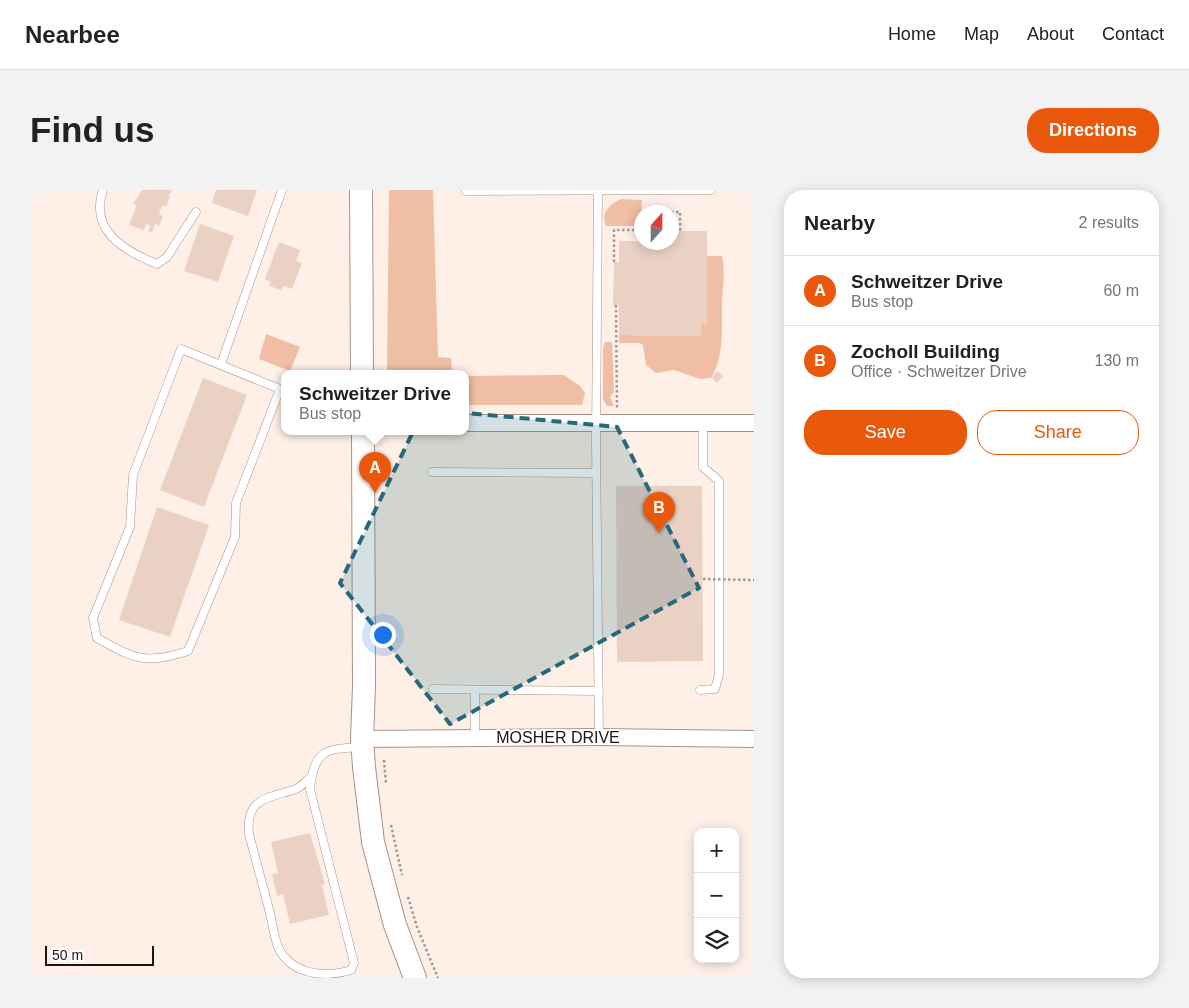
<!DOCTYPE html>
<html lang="en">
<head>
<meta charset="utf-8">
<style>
	body { margin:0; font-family:Arial,sans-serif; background:#f2f2f2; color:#222 }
	.controls { position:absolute; right:15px; bottom:15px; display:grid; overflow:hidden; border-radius:10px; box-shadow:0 2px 12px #0003 }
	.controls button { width:45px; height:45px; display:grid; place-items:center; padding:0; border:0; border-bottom:1px solid #e0e0e0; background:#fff; color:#222; font:25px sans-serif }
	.compass { position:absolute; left:604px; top:15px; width:45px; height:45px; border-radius:50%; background:#fff; box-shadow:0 2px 12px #0003; rotate:21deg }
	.scale { position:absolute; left:15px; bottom:12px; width:109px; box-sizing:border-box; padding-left:5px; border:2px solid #1c140f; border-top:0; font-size:14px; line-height:18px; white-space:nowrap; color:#1c140f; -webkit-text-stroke:4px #fff; paint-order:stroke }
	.you { position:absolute; left:352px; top:444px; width:18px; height:18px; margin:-12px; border:4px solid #fff; border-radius:50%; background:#1a73e8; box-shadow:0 0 0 8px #1a73e833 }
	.badge { display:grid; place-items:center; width:32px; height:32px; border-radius:50%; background:#ea580c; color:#fff; font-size:16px; font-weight:700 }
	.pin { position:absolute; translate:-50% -41px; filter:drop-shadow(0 1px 2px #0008) }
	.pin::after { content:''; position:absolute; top:26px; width:18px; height:15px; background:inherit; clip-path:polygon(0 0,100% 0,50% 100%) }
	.popup { position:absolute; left:251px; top:180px; width:188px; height:65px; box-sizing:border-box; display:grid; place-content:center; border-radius:10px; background:#fff; filter:drop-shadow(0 1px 4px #0005); font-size:16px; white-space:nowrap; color:#767676 }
	.popup b { font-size:19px; color:#222 }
	.popup::after { content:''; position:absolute; left:50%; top:100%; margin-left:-10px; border:10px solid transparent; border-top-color:#fff }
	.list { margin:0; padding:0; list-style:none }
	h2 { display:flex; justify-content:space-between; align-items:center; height:65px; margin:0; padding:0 20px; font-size:21px }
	h2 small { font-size:16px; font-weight:400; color:#767676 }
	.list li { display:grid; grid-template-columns:32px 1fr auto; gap:15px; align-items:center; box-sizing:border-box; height:70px; padding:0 20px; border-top:1px solid #e0e0e0 }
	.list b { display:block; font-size:19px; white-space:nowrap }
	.list p { margin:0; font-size:16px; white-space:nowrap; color:#767676 }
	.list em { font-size:16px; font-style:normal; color:#767676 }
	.actions { display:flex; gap:10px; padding:15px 20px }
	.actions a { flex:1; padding:11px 0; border:1px solid #ea580c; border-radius:20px; text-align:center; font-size:18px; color:#ea580c }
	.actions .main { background:#ea580c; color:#fff }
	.icon { flex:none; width:28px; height:28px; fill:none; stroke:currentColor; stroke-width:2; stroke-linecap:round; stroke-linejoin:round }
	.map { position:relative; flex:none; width:724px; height:788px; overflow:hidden; border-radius:20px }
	header { display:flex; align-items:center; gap:30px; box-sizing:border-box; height:70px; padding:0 25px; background:#fff; border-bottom:1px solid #e0e0e0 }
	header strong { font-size:24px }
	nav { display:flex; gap:28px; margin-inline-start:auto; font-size:18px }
	.intro { display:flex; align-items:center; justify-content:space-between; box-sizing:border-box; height:120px; padding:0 30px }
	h1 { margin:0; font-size:35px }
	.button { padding:12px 22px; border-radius:20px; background:#ea580c; color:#fff; font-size:18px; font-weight:700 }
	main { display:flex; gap:30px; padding:0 30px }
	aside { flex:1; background:#fff; border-radius:20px; box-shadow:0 2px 12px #0003 }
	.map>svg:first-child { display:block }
	.green { fill:#efbea4 }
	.building { fill:#ead1c4 }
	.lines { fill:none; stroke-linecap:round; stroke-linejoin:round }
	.service-casing { stroke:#a99285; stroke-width:9 }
	.minor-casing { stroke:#a99285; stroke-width:18 }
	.secondary-casing { stroke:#a99285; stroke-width:24 }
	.path { stroke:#a49791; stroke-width:2.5; stroke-dasharray:2.5 2.5; stroke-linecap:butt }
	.service { stroke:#fff; stroke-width:8 }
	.minor { stroke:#fff; stroke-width:16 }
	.secondary { stroke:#fff; stroke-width:22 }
	.path-bridge { stroke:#a49791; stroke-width:2.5; stroke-dasharray:2.5 2.5; stroke-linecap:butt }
	.marked { fill:#25697a; fill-opacity:0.2; stroke:#25697a; stroke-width:4; stroke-dasharray:10 6; stroke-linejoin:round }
	.labels { text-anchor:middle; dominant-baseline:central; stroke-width:4; stroke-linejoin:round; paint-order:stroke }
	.street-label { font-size:16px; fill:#1c140f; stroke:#fff }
</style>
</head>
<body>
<header>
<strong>Nearbee</strong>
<nav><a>Home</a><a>Map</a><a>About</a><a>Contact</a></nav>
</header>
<div class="intro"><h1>Find us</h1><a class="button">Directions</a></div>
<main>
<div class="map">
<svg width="724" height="788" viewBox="0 0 724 788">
	<rect width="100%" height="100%" fill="#feefe7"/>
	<g class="green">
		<path d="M359 0H403L408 167 421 168 422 184H357Z"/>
		<path d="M591 9 612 10 611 36H576C570 23 580 14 591 9Z"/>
		<path d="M677 66H692C696 84 692 98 692 116 692 140 694 167 681 188L670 189 644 180 626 183 616 175 613 155 610 153H589V145L670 146 671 134 677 133Z"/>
		<path d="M236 144 270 157 260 181 229 169Z"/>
		<path d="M575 152H582L584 202 580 207 584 216H577L573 209V159Z"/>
		<path d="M534 185 550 196 555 203 552 215H435V186Z"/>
	</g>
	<g class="building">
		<path d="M112 0H142L140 4 136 5 140 6 136 17 132 15 129 24 133 26 129 36 125 34 122 42 118 41 121 36 116 34 114 40 99 35 107 15 103 14Z"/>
		<path d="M186 0H227L218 26 182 13Z"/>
		<path d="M170 34 204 46 188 92 154 81Z"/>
		<path d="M642 41H677V134H671L670 146 589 145V115H583L584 72H589V51L642 52Z"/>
		<path d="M249 52 270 60 266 71 272 73 262 99 253 96 252 100 239 96 241 92 235 89Z"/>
		<path d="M687 181 693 186 687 193 682 188Z"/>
		<path d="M173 188 217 205 174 317 130 300Z"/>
		<path d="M586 296H672L673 471 587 472Z"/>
		<path d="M127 317 179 335 140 447 89 430Z"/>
		<path d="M280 643 295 694 292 695 299 725 260 734 253 704 247 706 242 684 248 683 241 652Z"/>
	</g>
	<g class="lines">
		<defs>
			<g id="service">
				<path d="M73 0C59 40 94 61 127 74L137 67 166 22"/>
				<path d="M568 0 566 251 569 547"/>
				<path d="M436 1 681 0"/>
				<path d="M151 159 250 199 206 313 205 347 158 461C116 475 104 469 67 448L63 428 100 337 103 285Z"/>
				<path d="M191 174 252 0"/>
				<path d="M402 282 566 283"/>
				<path d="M403 499 569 501"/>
				<path d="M670 500 685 499 689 484V291L673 277V232"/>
				<path d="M445 501V548"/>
				<path d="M281 587C277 590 271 597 266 599 241 608 215 606 219 644 226 670 233 696 240 723 242 733 244 746 248 757 261 785 295 788 321 780L324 773 280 599C284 560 295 559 330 557"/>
			</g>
			<g id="minor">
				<path d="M435 233H724"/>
				<path d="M332 549 569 547 724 549"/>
			</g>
			<g id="secondary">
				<path d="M331 0 332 184"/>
				<path d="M333 242 334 496 332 549 334 577 343 652 365 735 385 788"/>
			</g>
		</defs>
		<use href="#service" class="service-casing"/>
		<use href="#minor" class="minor-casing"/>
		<use href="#secondary" class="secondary-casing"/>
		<g class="path">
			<path d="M616 22H650V41"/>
			<path d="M584 72V40H612"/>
			<path d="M586 115 587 219"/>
			<path d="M354 570 356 594"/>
			<path d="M361 635 372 685"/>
			<path d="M378 707 387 737 408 788"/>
		</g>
		<use href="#service" class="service"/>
		<use href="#minor" class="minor"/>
		<use href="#secondary" class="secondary"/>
		<path class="path-bridge" d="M673 389 724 390"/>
	</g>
	<path class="marked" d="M394 219 587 237 669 398 420 534 310 393Z"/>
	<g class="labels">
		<g class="street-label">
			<text x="528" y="547">MOSHER DRIVE</text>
		</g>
	</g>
</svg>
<div class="controls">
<button>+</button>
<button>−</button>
<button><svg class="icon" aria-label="layers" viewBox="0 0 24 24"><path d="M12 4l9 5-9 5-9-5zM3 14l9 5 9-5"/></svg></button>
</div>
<svg class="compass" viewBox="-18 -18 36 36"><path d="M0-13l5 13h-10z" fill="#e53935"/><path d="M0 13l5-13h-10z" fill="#767676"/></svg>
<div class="scale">50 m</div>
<div class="you"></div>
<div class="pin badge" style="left:345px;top:303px">A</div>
<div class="popup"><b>Schweitzer Drive</b>Bus stop</div>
<div class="pin badge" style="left:629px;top:343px">B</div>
</div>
<aside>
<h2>Nearby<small>2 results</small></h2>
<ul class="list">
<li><span class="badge">A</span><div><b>Schweitzer Drive</b><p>Bus stop</p></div><em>60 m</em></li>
<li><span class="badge">B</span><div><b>Zocholl Building</b><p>Office · Schweitzer Drive</p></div><em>130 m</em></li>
</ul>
<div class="actions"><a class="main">Save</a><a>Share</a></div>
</aside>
</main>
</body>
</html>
